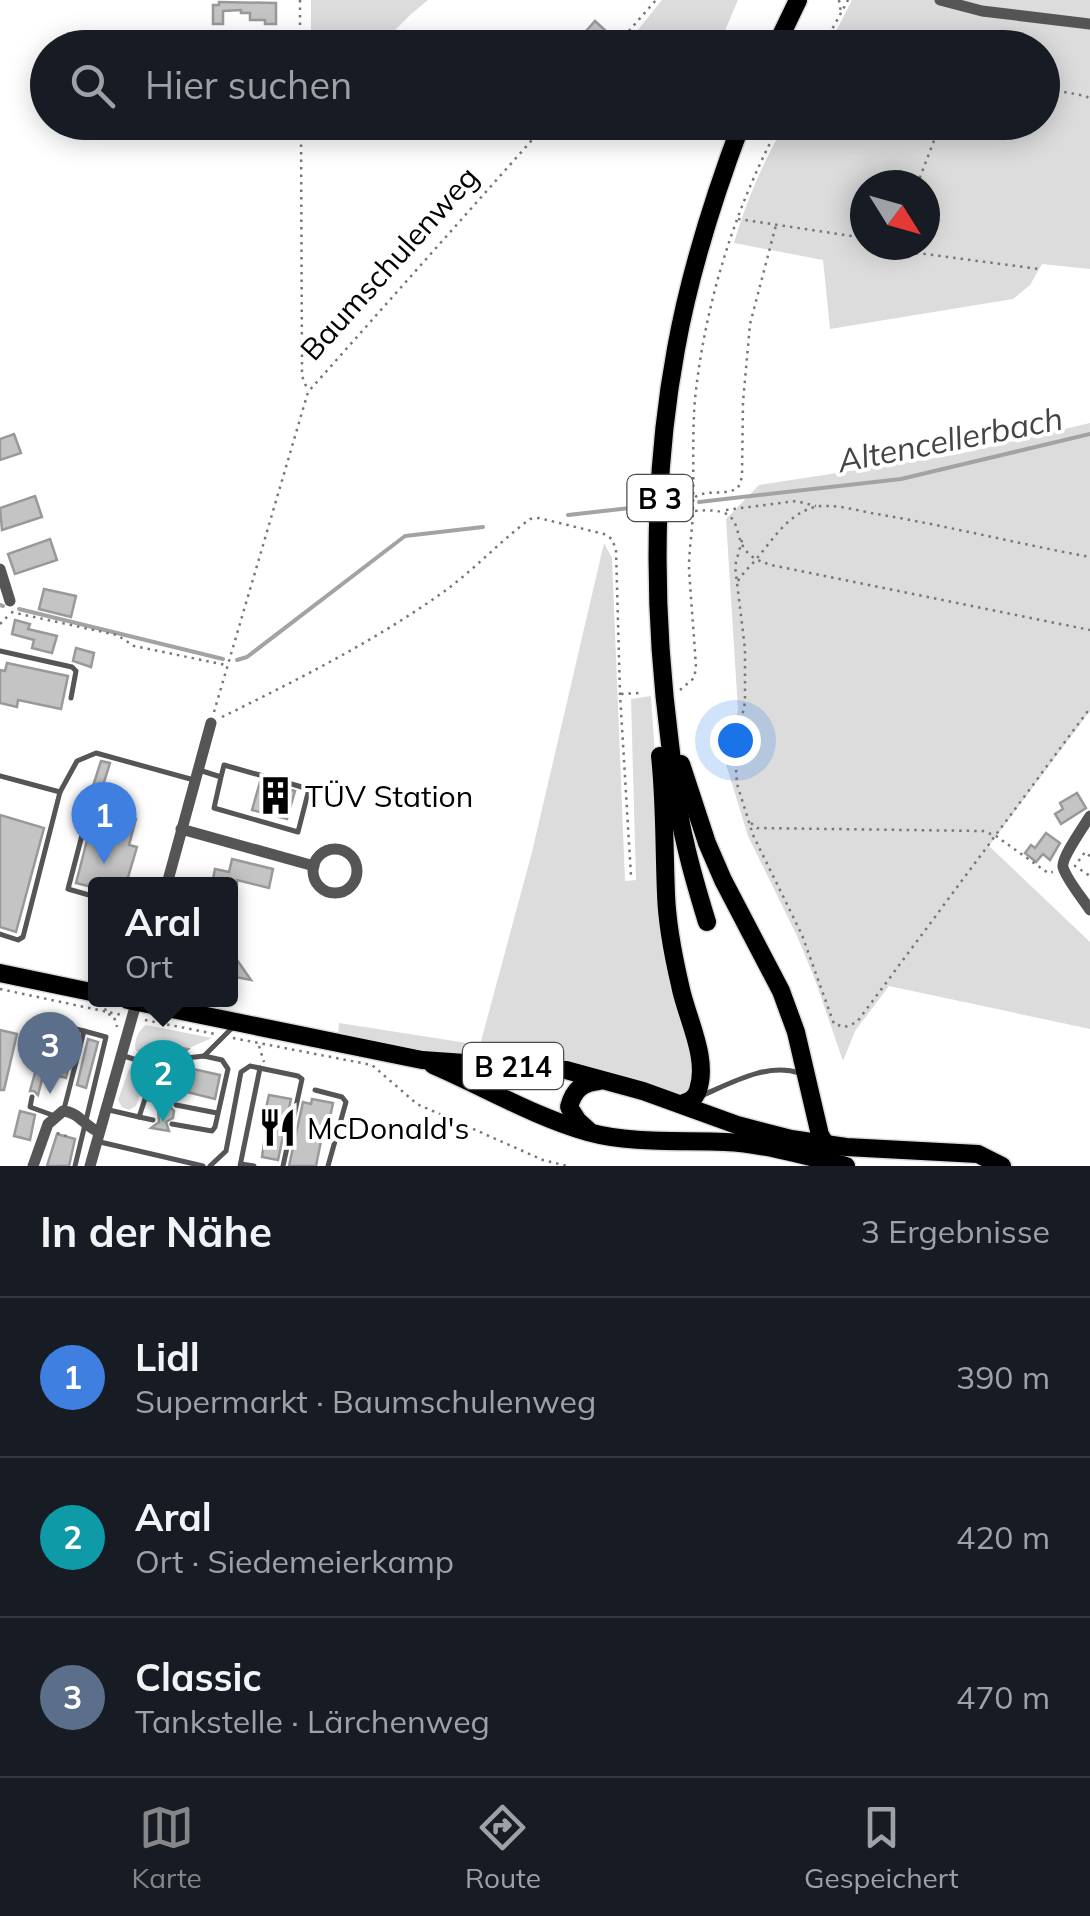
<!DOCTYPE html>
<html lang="de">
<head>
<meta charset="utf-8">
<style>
	body { margin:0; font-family:Mulish,sans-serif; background:#20242c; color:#f1f3f6 }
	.compass { position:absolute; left:850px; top:170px; width:90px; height:90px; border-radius:50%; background:#171b24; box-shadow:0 5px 25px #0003; rotate:127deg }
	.you { position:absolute; left:735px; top:740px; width:35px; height:35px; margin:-25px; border:8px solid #fff; border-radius:50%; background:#1a73e8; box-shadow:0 0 0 15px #1a73e833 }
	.badge { display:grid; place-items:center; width:65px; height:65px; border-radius:50%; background:#858687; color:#fff; font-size:32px; font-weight:700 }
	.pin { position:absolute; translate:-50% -82px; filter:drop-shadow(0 2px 5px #0008) }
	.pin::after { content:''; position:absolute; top:52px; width:35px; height:30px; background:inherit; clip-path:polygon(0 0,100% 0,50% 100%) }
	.popup { position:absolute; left:88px; top:877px; width:150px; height:130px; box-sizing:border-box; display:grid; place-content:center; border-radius:10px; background:#171b24; filter:drop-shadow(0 2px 8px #0005); font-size:32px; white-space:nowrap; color:#9ea1a6 }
	.popup b { font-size:38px; color:#f1f3f6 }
	.popup::after { content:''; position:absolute; left:50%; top:100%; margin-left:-20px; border:20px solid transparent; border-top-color:#171b24 }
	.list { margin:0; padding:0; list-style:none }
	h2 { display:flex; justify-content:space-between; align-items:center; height:130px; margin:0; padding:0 40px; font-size:42px }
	h2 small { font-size:32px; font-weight:400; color:#9ea1a6 }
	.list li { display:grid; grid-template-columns:65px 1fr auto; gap:30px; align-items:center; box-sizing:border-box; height:160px; padding:0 40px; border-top:2px solid #363941 }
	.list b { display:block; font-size:38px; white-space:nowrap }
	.list p { margin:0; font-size:32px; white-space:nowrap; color:#9ea1a6 }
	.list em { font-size:32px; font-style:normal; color:#9ea1a6 }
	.icon { flex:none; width:55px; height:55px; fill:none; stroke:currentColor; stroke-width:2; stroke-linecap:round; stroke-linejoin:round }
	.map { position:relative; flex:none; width:1090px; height:1166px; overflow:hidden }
	.search { position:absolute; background:#171b24; box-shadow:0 5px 25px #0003; left:30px; right:30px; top:30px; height:110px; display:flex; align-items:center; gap:25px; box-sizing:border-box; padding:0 35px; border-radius:55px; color:#9ea1a6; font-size:38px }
	.sheet { height:610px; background:#171b24 }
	nav { display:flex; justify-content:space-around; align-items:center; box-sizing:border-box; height:140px; border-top:2px solid #363941; background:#171b24; font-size:28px; color:#9ea1a6 }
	nav a { display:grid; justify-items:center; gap:5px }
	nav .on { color:#858687 }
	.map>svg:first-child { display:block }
	.green { fill:#dcdcdc; fill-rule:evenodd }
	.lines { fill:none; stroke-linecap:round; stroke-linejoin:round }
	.stream { stroke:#a3a3a3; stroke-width:4 }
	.building { fill:#c4c4c4; stroke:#999; stroke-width:2.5 }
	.primary-casing { stroke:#dbdbdb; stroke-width:21 }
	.trunk-casing { stroke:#dbdbdb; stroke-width:21 }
	.path { stroke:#777; stroke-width:2.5; stroke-dasharray:2.5 5; stroke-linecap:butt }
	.service { stroke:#555; stroke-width:5 }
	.minor { stroke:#555; stroke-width:11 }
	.primary { stroke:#000; stroke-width:18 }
	.trunk { stroke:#000; stroke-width:18 }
	.labels { text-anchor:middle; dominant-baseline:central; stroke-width:8; stroke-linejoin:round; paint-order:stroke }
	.shield { fill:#fff; stroke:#4c4c4c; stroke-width:2.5 }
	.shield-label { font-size:28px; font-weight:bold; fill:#000 }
	.street-label { font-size:30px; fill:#000; stroke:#fff }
	.poi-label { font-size:30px; fill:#000; stroke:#fff; text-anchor:start }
	.water-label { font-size:32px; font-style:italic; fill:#444; stroke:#fff }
</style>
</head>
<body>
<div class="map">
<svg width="1090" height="1166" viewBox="0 0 1090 1166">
	<rect width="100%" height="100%" fill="#fff"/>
	<g class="green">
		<path d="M311 0H428L410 15 378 47 311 48Z"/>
		<path d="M662 0H738L718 47H699L637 31Z"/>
		<path d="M852 0H1090V269L1042 264 1030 285 1013 299 830 329 823 260 734 243C746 201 764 160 786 123L1042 122V48L828 47ZM865 185H925V245H865Z"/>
		<path d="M1090 423V711L989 846 1090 942V1029L889 986 855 1031 843 1061 814 977 797 936 748 836 725 761 738 710 726 519 759 485 954 455Z"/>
		<path d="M604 543 612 558 625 881 636 880 631 699 651 696 659 816 696 1055V1079L687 1092 677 1094 644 1086 422 1054 338 1034 339 1023 480 1045 532 852Z"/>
		<path d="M146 1025 212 1038 189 1048 153 1042 141 1054 136 1051C133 1042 138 1031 146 1025Z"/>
		<path d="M140 1067 145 1073V1078L136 1106 129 1110 122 1107 118 1100 128 1072 130 1068Z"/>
	</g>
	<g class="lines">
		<g class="stream">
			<path d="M699 502 901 479 1090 434"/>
			<path d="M676 504H683"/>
			<path d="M568 515 630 508"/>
			<path d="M0 605 3 606"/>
			<path d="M19 609 223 659"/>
			<path d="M237 660 247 657 405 536 483 527"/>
		</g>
	</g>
	<g class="building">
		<path d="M219 2 276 3V24H265V20H250V13H241V10L223 11V24H213V5H219Z"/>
		<path d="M595 21 606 31 592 48H588L579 39Z"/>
		<path d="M14 434 21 453 0 460V439Z"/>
		<path d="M35 496 42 517 2 530 0 508Z"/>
		<path d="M50 539 57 560 15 574 8 554Z"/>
		<path d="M44 589 76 596 71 617 39 609Z"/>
		<path d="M15 620 30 624 28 629 57 636 52 653 32 648 34 640 12 634Z"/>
		<path d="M76 648 94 653 91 667 73 661Z"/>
		<path d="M7 663 68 676 61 709 18 700 17 707 0 703V670L5 671Z"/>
		<path d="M101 761 110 763 96 808 136 819 129 845 137 847 126 884H96V888L76 883 92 821 90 815 84 814Z"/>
		<path d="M260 782 295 791 287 819 252 810Z"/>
		<path d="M1077 793 1086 808 1061 824 1055 814 1063 809 1060 803Z"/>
		<path d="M0 815 44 828 16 932 0 927Z"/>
		<path d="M1046 833 1060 843 1050 860 1043 854 1036 862 1025 853 1031 845 1035 848Z"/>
		<path d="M232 859 273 869 269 888 237 880V884H212L215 869 229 872Z"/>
		<path d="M230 950 251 980 230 976Z"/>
		<path d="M0 1030 17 1034 4 1090H0Z"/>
		<path d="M56 1034 75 1039 66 1078 44 1072 38 1095 34 1091H30L45 1037 51 1039Z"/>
		<path d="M88 1039 98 1042 86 1088 77 1085Z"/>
		<path d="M170 1046 188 1049 180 1056 184 1067 220 1075 215 1099 179 1090 177 1099 170 1103 171 1108 174 1111 173 1118 166 1122 169 1131 151 1128 159 1122 158 1108 164 1107 166 1103 161 1096 168 1061 175 1057Z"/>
		<path d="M269 1095 291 1099 278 1160 262 1157 269 1109 266 1108Z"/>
		<path d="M312 1099 333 1103 326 1136H322L316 1166H289L303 1102 311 1104Z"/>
		<path d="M20 1111 35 1115 30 1140 14 1136Z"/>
		<path d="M57 1134 75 1139 69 1166H47Z"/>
	</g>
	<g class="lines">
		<defs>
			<g id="primary">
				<path d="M0 973 96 993"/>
				<path d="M128 1000 422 1060 566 1070 643 1091 737 1125 791 1139 846 1147 978 1154 1002 1166"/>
				<path d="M433 1065C484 1087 535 1117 588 1132 631 1144 681 1140 725 1142 766 1144 807 1156 846 1166"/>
				<path d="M588 1130 578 1121 569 1107C574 1089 582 1083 599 1081"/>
			</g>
			<g id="trunk">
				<path d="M775 48 798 0"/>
				<path d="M660 756C665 802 664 848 666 894 667 925 673 955 680 985 686 1017 709 1057 698 1090 695 1099 690 1101 681 1104"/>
				<path d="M681 764 707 843 723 880 781 991 796 1032 820 1135 826 1145"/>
				<path d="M707 922C699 896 691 869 685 842 677 810 674 776 670 744 653 613 652 479 676 349 690 271 714 196 742 122"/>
			</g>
		</defs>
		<use href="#primary" class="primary-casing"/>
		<use href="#trunk" class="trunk-casing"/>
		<g class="path">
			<path d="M300 0V48"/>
			<path d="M839 0 841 13"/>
			<path d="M614 48 656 0"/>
			<path d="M822 48 848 0"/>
			<path d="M1042 88 1086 96 1090 99"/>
			<path d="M301 122 302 376 308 391"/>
			<path d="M917 185 941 122"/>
			<path d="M738 219 865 238"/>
			<path d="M896 245 902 251 1039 269"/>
			<path d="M695 497C709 489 723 496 738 488L742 477 743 402 750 324 776 225"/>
			<path d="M726 510 796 501 816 506"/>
			<path d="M695 511C755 505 724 541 756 559 761 562 766 563 771 565L1090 630"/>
			<path d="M742 540 735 566 745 649V702L735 751 737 784 753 835 802 935 834 1024 845 1027 857 1022 1090 708"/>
			<path d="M738 581C744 571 751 566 758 557 774 538 788 514 815 507 834 503 858 511 877 514 948 526 1019 544 1090 557"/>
			<path d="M11 612 117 635 134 646 226 665"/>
			<path d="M0 624 10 614"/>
			<path d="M680 690 694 678 696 668C694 634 691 601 689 568 689 548 693 527 693 507 694 471 692 435 695 399 705 303 735 207 781 122"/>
			<path d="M621 694 640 693"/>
			<path d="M214 712 308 392 548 122"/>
			<path d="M222 717C297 680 373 642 442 593 473 571 499 542 530 519L539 518 604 534 612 539 616 550 620 694 631 876"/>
			<path d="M751 823 757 828 983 831 996 836 1048 873 1053 872"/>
			<path d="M1090 856 1085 852 1075 866 1090 876"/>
			<path d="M0 989 122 1015"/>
			<path d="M107 1001 105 1012 114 1017 117 1027"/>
			<path d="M145 1020 215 1034"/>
			<path d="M233 1038 372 1065 417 1104 543 1160 567 1166"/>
			<path d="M259 1046 264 1062"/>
			<path d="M57 1133 69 1137"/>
		</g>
		<g class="service">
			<path d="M0 651 72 667 76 671 71 698"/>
			<path d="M199 770 221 777 214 808 298 832 309 789 224 765 221 777"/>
			<path d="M0 776 60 792"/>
			<path d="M86 820 68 889 96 897"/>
			<path d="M0 934 18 940 23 937 60 792 77 761 96 753 194 780"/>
			<path d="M49 1033 52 1023 84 1031"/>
			<path d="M124 1056 156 1066 163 1054 169 1055"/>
			<path d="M204 1056 234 1026"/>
			<path d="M315 1090 342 1097 346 1102 328 1166"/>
			<path d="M701 1096C731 1083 768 1062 799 1073"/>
			<path d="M32 1097 30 1107 55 1116"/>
			<path d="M146 1098 160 1102"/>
			<path d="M176 1105 217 1113"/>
			<path d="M64 1109 84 1031 106 1037 75 1166"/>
			<path d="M109 1110 139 1117 156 1066"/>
			<path d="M139 1117 153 1120"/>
			<path d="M172 1124 212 1131 215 1127 228 1069 222 1060 204 1056 186 1058"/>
			<path d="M100 1142 203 1166"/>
			<path d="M241 1164 254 1166"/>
			<path d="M210 1166 226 1151 241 1072 250 1066 298 1076 302 1079 283 1166"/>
			<path d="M240 1166 260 1068"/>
		</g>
		<g class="minor">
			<path d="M940 0 982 11 1090 24"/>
			<path d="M0 569 10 601"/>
			<path d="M1090 816C1084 826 1061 858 1063 867 1066 879 1083 899 1090 910"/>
			<path d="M181 829 314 866"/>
			<circle cx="335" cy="871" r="22"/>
			<path d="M167 884 211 723"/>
			<path d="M33 1166 48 1124 63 1111C79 1112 85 1127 99 1132"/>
			<path d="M90 1166 137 1000"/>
		</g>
		<use href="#primary" class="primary"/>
		<use href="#trunk" class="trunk"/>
	</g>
	<defs>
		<symbol id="building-bare" viewBox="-9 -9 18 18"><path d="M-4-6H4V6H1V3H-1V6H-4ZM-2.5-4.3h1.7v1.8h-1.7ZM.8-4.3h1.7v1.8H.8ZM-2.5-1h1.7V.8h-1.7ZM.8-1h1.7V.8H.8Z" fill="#000" stroke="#fff" stroke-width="2.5" paint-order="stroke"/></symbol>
		<symbol id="restaurant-bare" viewBox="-9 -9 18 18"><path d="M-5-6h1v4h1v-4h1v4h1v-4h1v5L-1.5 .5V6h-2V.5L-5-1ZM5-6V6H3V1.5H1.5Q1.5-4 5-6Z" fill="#000" stroke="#fff" stroke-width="2.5" paint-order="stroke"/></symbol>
	</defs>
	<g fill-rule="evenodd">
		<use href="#building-bare" x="248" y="768" width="55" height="55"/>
		<use href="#restaurant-bare" x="250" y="1100" width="55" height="55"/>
	</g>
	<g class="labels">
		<g class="shield">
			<rect x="627.5" y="475" width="65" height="46" rx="8"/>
			<rect x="463" y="1043" width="100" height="46" rx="8"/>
		</g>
		<g class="shield-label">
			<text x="660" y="498">B 3</text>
			<text x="513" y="1066">B 214</text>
		</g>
		<g class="street-label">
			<text transform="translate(389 263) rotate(-48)">Baumschulenweg</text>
		</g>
		<g class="poi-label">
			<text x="305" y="796">TÜV Station</text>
			<text x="307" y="1128">McDonald's</text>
		</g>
		<g class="water-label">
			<text transform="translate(950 439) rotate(-11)">Altencellerbach</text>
		</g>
	</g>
</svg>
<svg class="compass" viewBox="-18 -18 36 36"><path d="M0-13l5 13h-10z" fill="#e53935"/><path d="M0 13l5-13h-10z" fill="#9ea1a6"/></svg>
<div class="you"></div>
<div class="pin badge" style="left:104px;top:864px;background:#3f7fe0">1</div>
<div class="pin badge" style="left:163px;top:1122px;background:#0f9aa8">2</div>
<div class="popup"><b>Aral</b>Ort</div>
<div class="pin badge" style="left:50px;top:1094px;background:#5c6f8a">3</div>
<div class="search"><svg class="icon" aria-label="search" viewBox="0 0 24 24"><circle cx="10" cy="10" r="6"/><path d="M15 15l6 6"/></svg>Hier suchen</div>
</div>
<section class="sheet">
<h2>In der Nähe<small>3 Ergebnisse</small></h2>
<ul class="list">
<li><span class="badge" style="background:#3f7fe0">1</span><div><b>Lidl</b><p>Supermarkt · Baumschulenweg</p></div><em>390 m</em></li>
<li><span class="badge" style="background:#0f9aa8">2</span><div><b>Aral</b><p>Ort · Siedemeierkamp</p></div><em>420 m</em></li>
<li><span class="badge" style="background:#5c6f8a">3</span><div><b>Classic</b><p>Tankstelle · Lärchenweg</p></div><em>470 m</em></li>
</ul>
</section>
<nav>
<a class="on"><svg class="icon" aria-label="map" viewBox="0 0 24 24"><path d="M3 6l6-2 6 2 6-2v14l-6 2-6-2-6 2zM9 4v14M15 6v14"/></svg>Karte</a>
<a><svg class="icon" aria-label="directions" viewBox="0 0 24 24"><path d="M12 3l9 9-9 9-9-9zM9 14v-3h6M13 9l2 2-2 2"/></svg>Route</a>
<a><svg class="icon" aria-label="saved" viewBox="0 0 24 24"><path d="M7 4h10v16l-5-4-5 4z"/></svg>Gespeichert</a>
</nav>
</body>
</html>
